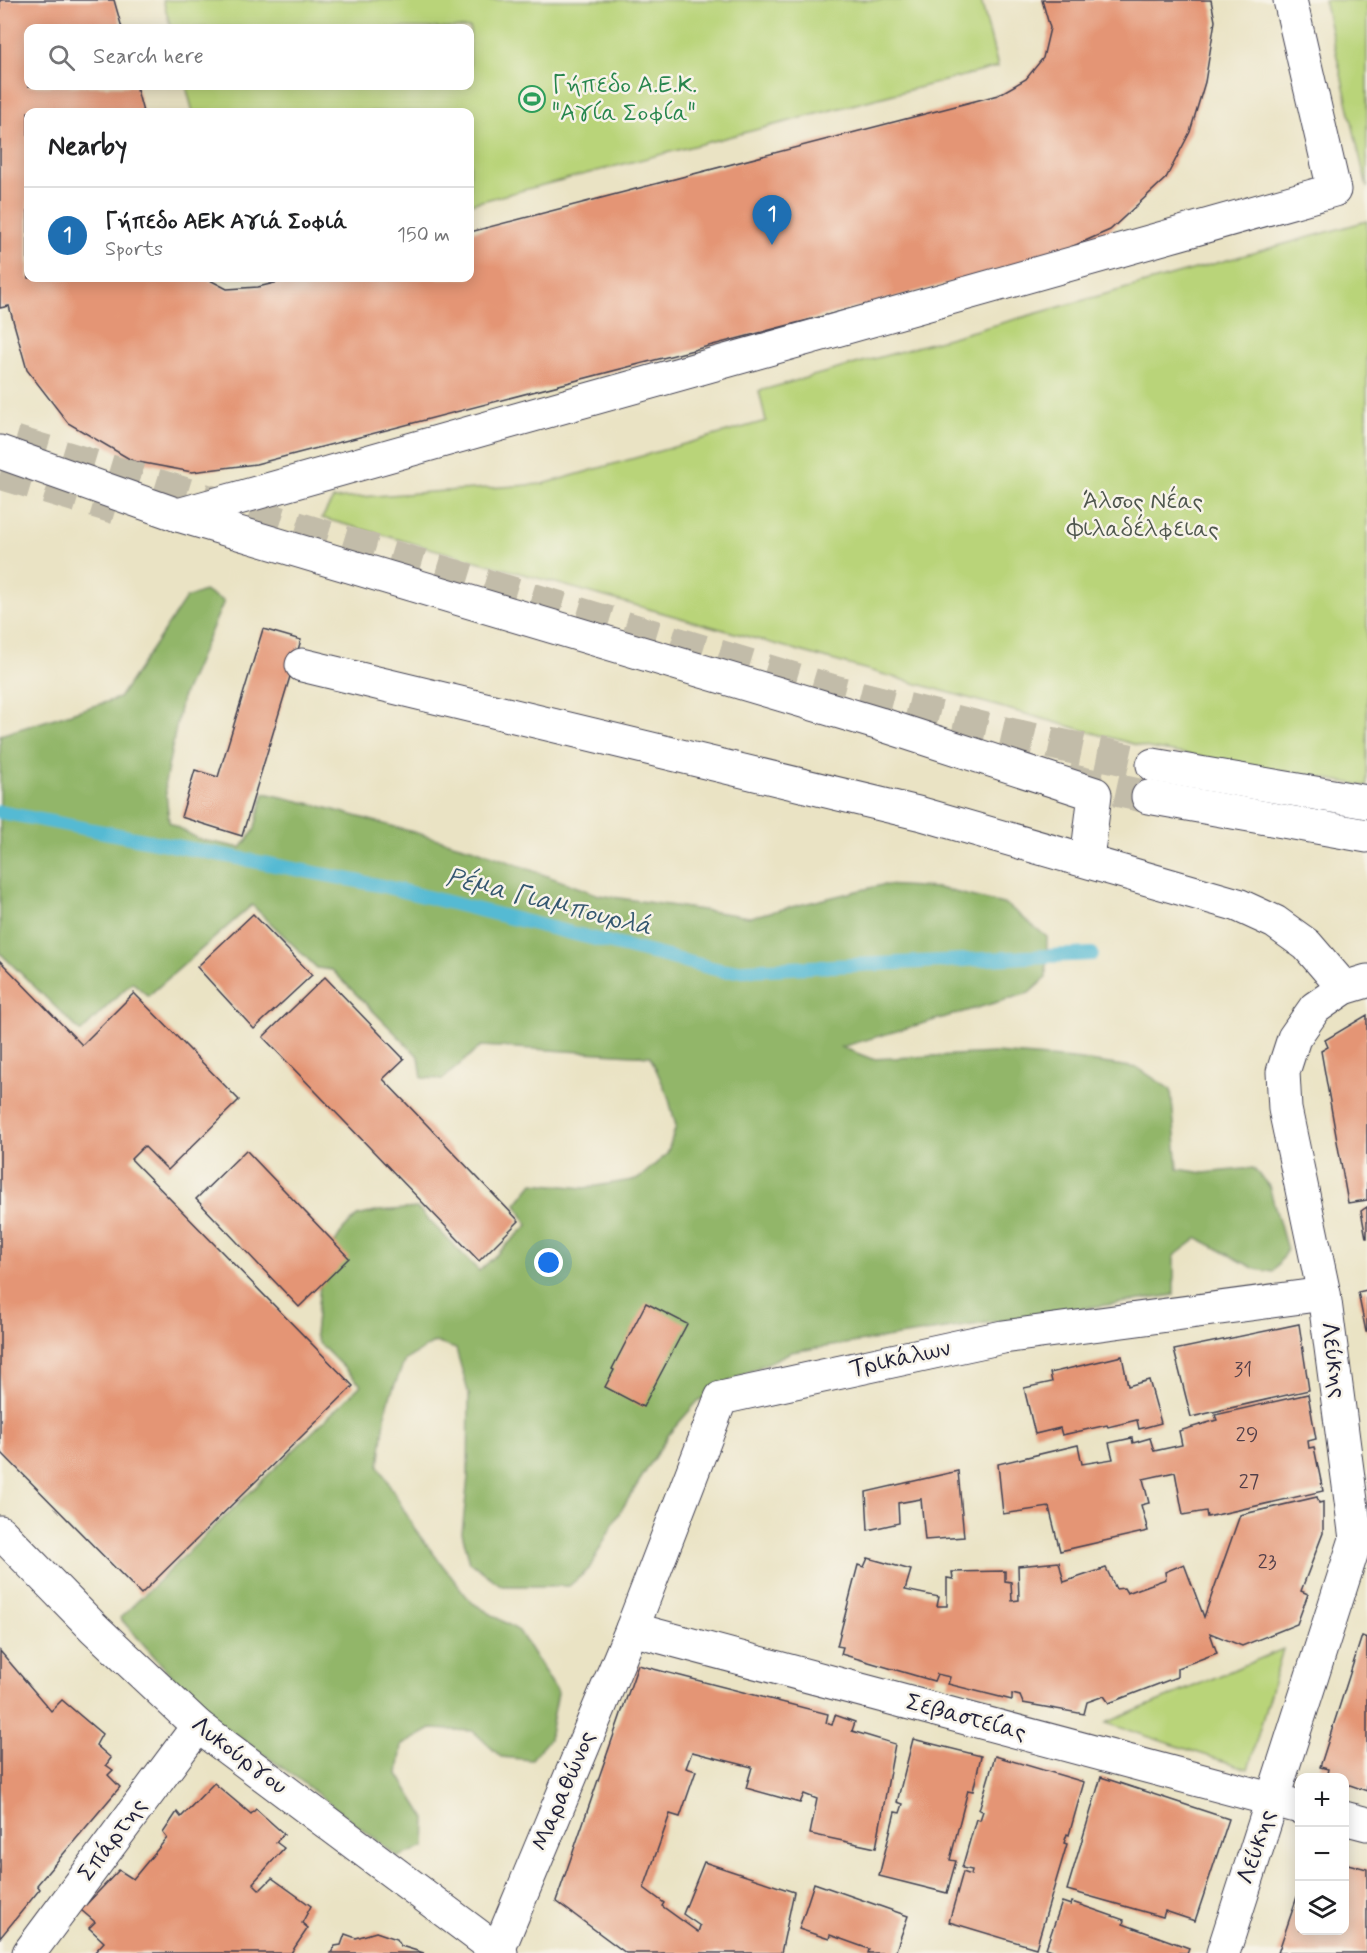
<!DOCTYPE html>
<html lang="en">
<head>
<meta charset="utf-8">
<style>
	body { margin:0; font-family:Mynerve,sans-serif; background:#f6f6f6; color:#202124 }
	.controls { position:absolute; right:18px; bottom:18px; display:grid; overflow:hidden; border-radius:12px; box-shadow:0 3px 15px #0003 }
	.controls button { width:54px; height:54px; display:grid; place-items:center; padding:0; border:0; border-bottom:2px solid #e0e0e0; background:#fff; color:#202124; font:30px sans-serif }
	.you { position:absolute; left:549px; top:1263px; width:21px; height:21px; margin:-15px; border:4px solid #fff; border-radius:50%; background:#1a73e8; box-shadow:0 0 0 9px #1a73e833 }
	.badge { display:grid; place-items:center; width:39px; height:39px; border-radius:50%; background:#1f6fb2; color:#fff; font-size:20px; font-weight:700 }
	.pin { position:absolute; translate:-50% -50px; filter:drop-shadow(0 2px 3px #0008) }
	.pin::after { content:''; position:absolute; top:32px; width:21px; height:18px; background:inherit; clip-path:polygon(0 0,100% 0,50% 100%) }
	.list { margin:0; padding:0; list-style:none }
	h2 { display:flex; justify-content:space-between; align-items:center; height:78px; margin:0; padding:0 24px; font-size:26px }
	h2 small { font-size:20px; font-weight:400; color:#757577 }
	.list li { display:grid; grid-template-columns:39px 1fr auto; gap:18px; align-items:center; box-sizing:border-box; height:96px; padding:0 24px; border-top:2px solid #e0e0e0 }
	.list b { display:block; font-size:22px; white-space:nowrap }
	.list p { margin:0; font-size:20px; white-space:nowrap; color:#757577 }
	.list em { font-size:20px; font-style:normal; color:#757577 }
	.icon { flex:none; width:33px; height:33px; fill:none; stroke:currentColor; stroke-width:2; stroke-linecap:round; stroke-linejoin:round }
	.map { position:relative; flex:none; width:1367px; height:1953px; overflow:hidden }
	.search { position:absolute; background:#fff; box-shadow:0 3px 15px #0003; left:24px; top:24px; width:450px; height:66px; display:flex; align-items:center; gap:15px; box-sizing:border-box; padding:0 21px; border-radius:12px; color:#757577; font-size:22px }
	.panel { position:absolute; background:#fff; box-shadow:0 3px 15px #0003; left:24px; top:108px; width:450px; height:174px; border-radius:12px }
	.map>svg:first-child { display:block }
	.green { fill:#b9d479; stroke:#6e7b5a; stroke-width:1.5 }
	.forest { fill:#92b669; stroke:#5a6c52; stroke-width:1.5 }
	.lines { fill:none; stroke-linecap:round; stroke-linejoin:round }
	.stream { stroke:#55bad3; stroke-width:14 }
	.building { fill:#e49574 }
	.major-tunnel { stroke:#c2bca9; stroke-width:33; stroke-dasharray:33 16; stroke-linecap:butt }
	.minor-casing { stroke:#403f50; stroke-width:35 }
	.major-casing { stroke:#403f50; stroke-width:35 }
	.minor { stroke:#fff; stroke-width:33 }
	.major { stroke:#fff; stroke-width:33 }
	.labels { text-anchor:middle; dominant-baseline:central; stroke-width:5; stroke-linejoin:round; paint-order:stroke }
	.number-label { font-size:21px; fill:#523f49 }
	.leisure-label { font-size:24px; fill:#27864d; stroke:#f7f3e8; text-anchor:start }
	.park-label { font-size:24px; fill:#4f574e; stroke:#f7f3e8 }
	.street-label { font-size:24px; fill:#22223b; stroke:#f7f3e8 }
	.water-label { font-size:26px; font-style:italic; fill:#345770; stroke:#f7f3e8 }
</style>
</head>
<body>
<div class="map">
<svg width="1367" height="1953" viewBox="0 0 1367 1953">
	<rect width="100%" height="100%" fill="#f7f3e8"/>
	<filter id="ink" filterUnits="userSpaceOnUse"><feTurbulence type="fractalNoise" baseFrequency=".0167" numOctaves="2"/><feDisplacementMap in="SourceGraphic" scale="12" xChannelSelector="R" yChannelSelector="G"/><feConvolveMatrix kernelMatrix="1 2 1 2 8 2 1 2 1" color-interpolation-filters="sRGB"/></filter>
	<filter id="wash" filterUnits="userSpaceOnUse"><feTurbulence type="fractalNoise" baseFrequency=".008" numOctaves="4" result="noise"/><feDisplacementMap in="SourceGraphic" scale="24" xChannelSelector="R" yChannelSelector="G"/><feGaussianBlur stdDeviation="1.35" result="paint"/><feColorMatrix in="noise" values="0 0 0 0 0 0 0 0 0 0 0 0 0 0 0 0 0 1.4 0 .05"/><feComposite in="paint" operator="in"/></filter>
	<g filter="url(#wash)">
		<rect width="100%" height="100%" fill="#eae3c4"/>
		<g class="green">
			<path d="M163 0H981L998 67 470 204V112H193L186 86H470V28H171Z"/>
			<path d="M1324 0H1367V188Z"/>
			<path d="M1367 221V786L1144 747 322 518 333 499 543 484 766 421 759 391Z"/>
			<path d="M1283 1649 1248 1769 1106 1723Z"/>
		</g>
		<path class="forest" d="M204 591 224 601 182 698 165 782 169 822 198 839 241 848 254 831 264 793 316 805 474 849 599 895 750 917 882 885 938 888 1007 905 1047 937 1046 978 1029 993 841 1047 872 1059 995 1053 1074 1059 1138 1068 1171 1090 1178 1169 1204 1173 1253 1168 1269 1186 1287 1250 1273 1272 1255 1269 1198 1238 1174 1256V1295L791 1352 732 1380 698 1401 669 1434 615 1520 589 1569 569 1586H502L470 1562 462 1533 468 1477 469 1395 456 1349 435 1342 405 1360 387 1404 379 1466 416 1531 471 1602 519 1631 558 1693 549 1739 531 1760 501 1757 473 1731 431 1729 402 1745 398 1774 426 1819 425 1847 398 1857 297 1778 205 1713 120 1618 361 1385 318 1342 315 1335 322 1264 343 1230 357 1216 379 1211 417 1208 479 1271 528 1225 516 1204 533 1183 584 1188 638 1179 667 1154 676 1126 668 1096 650 1056 481 1046 443 1079 422 1078 419 1057 332 970 317 968 252 905 148 996 132 982 81 1032 0 953V735L119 698 186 598Z"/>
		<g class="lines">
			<path class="stream" d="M0 812 383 886 724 971 1092 954"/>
		</g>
		<g id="blocks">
			<g class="building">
				<path d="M0 0H114L122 28H28V86H136L143 112H28V278H206L227 289 258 287 295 278H470V232L998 95 1026 79 1043 58 1050 28 1042 0H1211L1215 21 1205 82 1190 132 1166 178 1110 230 1046 258 256 464 192 472 133 461 68 423 27 370 9 306 0 308Z"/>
				<path d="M263 629 301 640 242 836 181 817 195 770 218 777Z"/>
				<path d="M253 914 312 975 254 1029 197 967Z"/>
				<path d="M0 961 82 1045 134 993 239 1100 168 1170 144 1146 131 1159 353 1386 141 1594 0 1451Z"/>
				<path d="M325 977 404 1059 383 1079 519 1221 479 1261 263 1037Z"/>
				<path d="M1367 1015V1200L1348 1203 1321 1051 1328 1047 1325 1040Z"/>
				<path d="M246 1150 349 1258 299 1307 196 1199Z"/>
				<path d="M1367 1207V1238H1366L1361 1211Z"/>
				<path d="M1367 1290V1332H1366L1358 1292Z"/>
				<path d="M646 1303 687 1324 643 1407 605 1387 614 1370 612 1369Z"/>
				<path d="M1299 1324 1309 1390 1191 1417 1174 1350Z"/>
				<path d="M1122 1356 1128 1386 1149 1380 1161 1423 1139 1429 1137 1420 1108 1427 1107 1425 1062 1435 1060 1428 1035 1434 1024 1388 1052 1382 1050 1373Z"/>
				<path d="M1308 1394 1316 1439 1308 1441 1309 1448 1314 1447 1323 1491 1207 1517 1206 1511 1183 1515 1175 1472 1143 1479 1149 1503 1141 1505 1148 1531 1060 1551 1049 1507 1003 1514 998 1464 1078 1445 1082 1464 1113 1459 1109 1443 1132 1438 1133 1443 1150 1438 1154 1451 1182 1445 1179 1431 1217 1420 1215 1415Z"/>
				<path d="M958 1471 964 1537 925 1540 921 1499 898 1503 899 1523 868 1530 866 1492Z"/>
				<path d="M1317 1497 1319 1503 1323 1502V1533L1301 1591 1308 1594 1297 1624 1242 1646 1210 1633 1217 1653 1177 1668V1677L1109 1703 1104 1696 1087 1702 1084 1714 1023 1703 1020 1696 1012 1694V1700L948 1684 950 1677 937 1674 934 1681 841 1654 843 1647 837 1646 858 1565 864 1567 868 1558 911 1570 905 1590 939 1597 937 1606H947V1578L953 1579 952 1572 1005 1571V1581L1011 1582 1012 1601 1019 1600 1018 1566 1059 1562 1064 1582 1106 1568 1116 1589 1124 1588 1127 1593 1166 1579 1165 1572 1184 1564 1204 1617 1240 1515Z"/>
				<path d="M1362 1636 1367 1638V1791L1344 1783V1778H1326L1328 1769 1320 1767Z"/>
				<path d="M0 1651 51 1711 62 1700 102 1734 96 1745 111 1758 106 1765 113 1770 108 1775 120 1787 37 1885 40 1889 0 1938Z"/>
				<path d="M638 1665 828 1714 826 1723 832 1725 835 1715 855 1722 852 1731 895 1744 876 1848 810 1834 817 1799 804 1794 800 1803 746 1788 752 1767 692 1752 686 1768 696 1771 680 1817 670 1814 644 1888 664 1903 662 1906 698 1932 700 1926 683 1914 704 1862 794 1892 781 1953H626L556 1901Z"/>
				<path d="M913 1739 981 1756 973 1791 968 1790 950 1860 956 1861 947 1893 879 1876 895 1812 900 1813 903 1804 897 1802Z"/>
				<path d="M995 1756 1084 1782 1069 1835 1067 1834 1064 1843 1067 1844 1036 1948 949 1922 963 1872 971 1875 972 1870 962 1868 976 1819 980 1820 983 1811 979 1810Z"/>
				<path d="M1101 1777 1229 1819 1195 1921 1165 1911 1163 1917 1067 1890Z"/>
				<path d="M214 1783 251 1814 256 1809 284 1834 276 1842 284 1848 253 1883 260 1890 272 1878 311 1906 302 1923 308 1928 291 1953H94L104 1942 89 1928 95 1922 81 1910 119 1870 133 1879 167 1838 163 1833 177 1812 181 1817Z"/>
				<path d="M1344 1863 1367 1869V1953H1278L1299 1891V1930H1344Z"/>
				<path d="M814 1883 908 1916 895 1953H868L869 1949 830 1935 829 1939 799 1929Z"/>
				<path d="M1062 1902 1071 1905 1072 1902 1124 1920 1123 1924 1189 1948 1187 1953H1050L1052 1950 1046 1948Z"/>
				<path d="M376 1932 397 1939 401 1946 424 1953H331L335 1946 341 1945 345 1934 356 1938Z"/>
			</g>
		</g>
	</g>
	<g filter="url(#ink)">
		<use href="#blocks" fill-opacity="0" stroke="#403f50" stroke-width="1.5"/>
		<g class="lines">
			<g class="major-tunnel">
				<path d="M15 442 834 691 986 729 1153 765"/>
				<path d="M0 473 116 508"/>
				<path d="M1068 780 1148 797"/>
			</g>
			<defs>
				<g id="minor">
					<path d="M0 452 178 515 880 724 1095 794 1087 860"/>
					<path d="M178 515 1334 190 1290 0"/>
					<path d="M302 665 922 814 1238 905 1275 922 1307 945 1344 988"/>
					<path d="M0 1532 94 1628 198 1726 501 1953"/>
					<path d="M632 1629 1300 1807"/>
					<path d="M1344 1818 1367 1824"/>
					<path d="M29 1953 198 1726"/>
					<path d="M497 1953 632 1629 721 1398 1003 1337 1324 1294"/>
					<path d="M1223 1953 1356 1539 1324 1294 1285 1109 1283 1072 1294 1038 1315 1008 1344 988 1367 981"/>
				</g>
				<g id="major">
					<path d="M1153 765 1367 802"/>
					<path d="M1148 797 1367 836"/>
				</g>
			</defs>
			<use href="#minor" class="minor-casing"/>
			<use href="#major" class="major-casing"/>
			<use href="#minor" class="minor"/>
			<use href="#major" class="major"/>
		</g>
	</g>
	<defs>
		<symbol id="stadium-ring" viewBox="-11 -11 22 22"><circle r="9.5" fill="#f7f3e8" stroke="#2e9e5b" stroke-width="1.5"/><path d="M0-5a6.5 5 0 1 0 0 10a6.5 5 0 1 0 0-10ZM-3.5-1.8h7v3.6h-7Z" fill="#2e9e5b"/></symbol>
	</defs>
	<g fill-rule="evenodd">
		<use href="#stadium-ring" x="517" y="84" width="30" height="30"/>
	</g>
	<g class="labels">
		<g class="number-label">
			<text x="1243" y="1370">31</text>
			<text x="1247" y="1435">29</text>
			<text x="1249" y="1482">27</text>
			<text x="1267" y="1562">23</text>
		</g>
		<g class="leisure-label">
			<text x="552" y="85">Γήπεδο Α.Ε.Κ.<tspan x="552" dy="28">"Αγία Σοφία"</tspan></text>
		</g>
		<g class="park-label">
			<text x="1143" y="501">Άλσος Νέας<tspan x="1143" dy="28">Φιλαδέλφειας</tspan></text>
		</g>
		<g class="street-label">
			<text transform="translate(900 1359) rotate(-12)">Τρικάλων</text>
			<text transform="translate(1333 1360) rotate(83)">Λεύκης</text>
			<text transform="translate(966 1718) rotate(15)">Σεβαστείας</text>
			<text transform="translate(239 1756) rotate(37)">Λυκούργου</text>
			<text transform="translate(564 1791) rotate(-67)">Μαραθώνος</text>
			<text transform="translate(113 1840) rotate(-53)">Σπάρτης</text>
			<text transform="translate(1257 1847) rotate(-72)">Λεύκης</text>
		</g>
		<g class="water-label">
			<text transform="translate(549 903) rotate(14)">Ρέμα Γιαμπουρλά</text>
		</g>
	</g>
</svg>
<div class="controls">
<button>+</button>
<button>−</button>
<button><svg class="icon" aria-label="layers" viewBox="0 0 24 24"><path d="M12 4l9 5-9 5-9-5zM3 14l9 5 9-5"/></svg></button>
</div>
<div class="you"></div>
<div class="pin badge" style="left:772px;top:245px">1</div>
<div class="search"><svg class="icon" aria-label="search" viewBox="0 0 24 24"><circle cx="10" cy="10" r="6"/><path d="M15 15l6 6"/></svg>Search here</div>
<section class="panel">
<h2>Nearby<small></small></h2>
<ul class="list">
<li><span class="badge">1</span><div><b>Γήπεδο ΑΕΚ Αγιά Σοφιά</b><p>Sports</p></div><em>150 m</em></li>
</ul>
</section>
</div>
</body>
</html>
